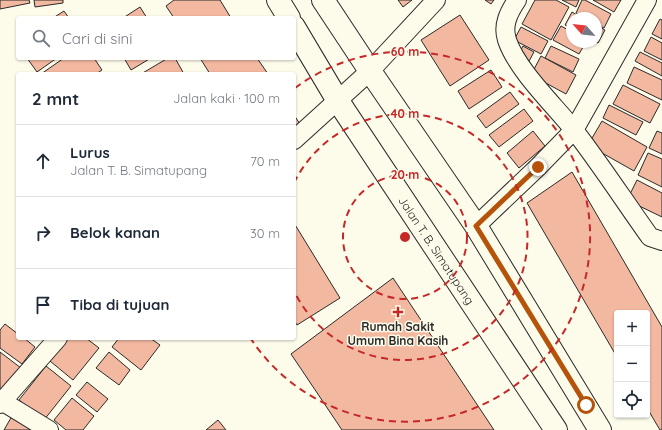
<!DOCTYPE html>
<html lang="id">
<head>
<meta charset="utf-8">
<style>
	body { margin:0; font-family:Quicksand,sans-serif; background:#f2f2f3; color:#1f2937 }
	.controls { position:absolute; right:12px; bottom:12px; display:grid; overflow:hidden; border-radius:4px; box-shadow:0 1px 3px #0004 }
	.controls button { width:36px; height:36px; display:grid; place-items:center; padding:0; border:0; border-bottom:1px solid #e0e1e3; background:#fff; color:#1f2937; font:20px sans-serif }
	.compass { position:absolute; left:566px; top:12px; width:36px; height:36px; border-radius:50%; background:#fff; box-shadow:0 1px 3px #0004; rotate:297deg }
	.stop { position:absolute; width:12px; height:12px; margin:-9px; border:3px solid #b45309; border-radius:50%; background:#fff }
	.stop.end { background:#b45309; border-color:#fff; box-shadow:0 1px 4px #0008 }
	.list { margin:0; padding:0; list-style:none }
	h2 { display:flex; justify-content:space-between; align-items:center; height:52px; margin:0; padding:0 16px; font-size:17px }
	h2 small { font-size:13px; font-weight:400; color:#747a83 }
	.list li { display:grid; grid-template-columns:26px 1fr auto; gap:12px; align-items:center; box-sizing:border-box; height:72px; padding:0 16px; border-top:1px solid #e0e1e3 }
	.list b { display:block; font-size:15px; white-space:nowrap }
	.list p { margin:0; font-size:13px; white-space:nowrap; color:#747a83 }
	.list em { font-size:13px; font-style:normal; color:#747a83 }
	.icon { flex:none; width:22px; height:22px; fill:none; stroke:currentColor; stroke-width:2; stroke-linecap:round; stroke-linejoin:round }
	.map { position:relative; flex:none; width:662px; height:430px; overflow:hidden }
	.search { position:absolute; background:#fff; box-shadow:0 1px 3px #0004; left:16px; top:16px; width:280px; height:44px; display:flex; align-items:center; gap:10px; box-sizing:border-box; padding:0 14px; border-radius:4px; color:#747a83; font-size:15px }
	.panel { position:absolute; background:#fff; box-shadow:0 1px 3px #0004; left:16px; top:72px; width:280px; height:268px; border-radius:4px }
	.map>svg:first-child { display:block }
	.building { fill:#f2b8a0; stroke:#2b2b2b }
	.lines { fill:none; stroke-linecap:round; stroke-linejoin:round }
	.minor-casing { stroke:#2b2b2b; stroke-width:20 }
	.primary-casing { stroke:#2b2b2b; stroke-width:24 }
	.minor { stroke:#fdfbea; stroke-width:18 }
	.primary { stroke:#fdfbea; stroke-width:22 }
	.route { stroke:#b45309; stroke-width:5 }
	.ring { fill:none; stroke:#c62828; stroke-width:2; stroke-dasharray:7 5 }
	.poi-dot { fill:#c62828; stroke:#fdfbea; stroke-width:1.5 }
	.labels { text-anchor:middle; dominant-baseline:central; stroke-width:3; stroke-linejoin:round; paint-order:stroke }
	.street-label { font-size:12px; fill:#2b2b2b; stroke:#fdfbea }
	.poi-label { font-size:12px; font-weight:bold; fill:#2b2b2b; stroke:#fdfbea }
	.centre { fill:#c62828; stroke:#fdfbea; stroke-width:2 }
	.ring-label { font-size:12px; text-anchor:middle; font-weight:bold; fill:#c62828; stroke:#fdfbea; stroke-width:3; stroke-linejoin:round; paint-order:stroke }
</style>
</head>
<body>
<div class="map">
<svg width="662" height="430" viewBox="0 0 662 430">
	<rect width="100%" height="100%" fill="#fdfbea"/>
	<g class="building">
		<path d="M0 0H29L30 3 0 9Z"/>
		<path d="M34 0H63V3L35 7Z"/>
		<path d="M174 0H220L231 18H174L166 6Z"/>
		<path d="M398 0H412L403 7Z"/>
		<path d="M485 0H494L491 4Z"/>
		<path d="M535 0H556L569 7 551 40 522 24Z"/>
		<path d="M562 0H579L576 7Z"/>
		<path d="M582 0H585L611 14 604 28 596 24V18H586L576 13Z"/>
		<path d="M593 0H621L614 12Z"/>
		<path d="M140 7 147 18H123Z"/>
		<path d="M64 11 69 18H53Z"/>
		<path d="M572 12 582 18H572V29L565 25Z"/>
		<path d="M460 15 489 60 450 86 421 40Z"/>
		<path d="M660 19 662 20V39L652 34Z"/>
		<path d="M596 25 605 30 598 43 596 42Z"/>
		<path d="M561 26 572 32V42H586L579 54 553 40Z"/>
		<path d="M521 27 548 41 541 54 514 40Z"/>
		<path d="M651 37 662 43V60L644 51Z"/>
		<path d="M523 46 534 52 528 63 517 57Z"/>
		<path d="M551 46 579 59 573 72 545 58Z"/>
		<path d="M640 52 662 63V76L635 61Z"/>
		<path d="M541 56 576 75 566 94 531 75Z"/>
		<path d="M27 58H57L37 72Z"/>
		<path d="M64 58H94L102 70 96 74H41Z"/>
		<path d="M124 58H151L131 70Z"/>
		<path d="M168 58H175L184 74H141Z"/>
		<path d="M200 58H257L268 74H210Z"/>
		<path d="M634 67 662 80V100L627 83Z"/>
		<path d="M491 70 502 87 469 109 458 91Z"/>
		<path d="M623 85 660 104 650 123 613 104Z"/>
		<path d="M510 92 519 104 486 128 477 116Z"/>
		<path d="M609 105 643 122 636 135 603 118Z"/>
		<path d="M524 109 533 121 499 147 489 135Z"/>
		<path d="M294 115 302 127 294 133Z"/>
		<path d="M602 121 647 147 634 171 588 145Z"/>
		<path d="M533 131 545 146 519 168 507 153Z"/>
		<path d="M657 131 662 133V154L649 148Z"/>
		<path d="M648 153 662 159V187L638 175Z"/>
		<path d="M572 172 662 327V430H660L647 408V313H617V357L527 203Z"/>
		<path d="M637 180 662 193V217L627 200Z"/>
		<path d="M294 223 340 298 297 325 294 320Z"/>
		<path d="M393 278 494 430H342L291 354Z"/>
		<path d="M5 324 18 334V338H24L35 347 22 364 0 348V330Z"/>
		<path d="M68 338H86L99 348 73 380 50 361Z"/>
		<path d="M119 338H150L160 345 141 370 112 347Z"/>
		<path d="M0 352 21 368 0 393Z"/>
		<path d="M109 352 130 370 119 385 96 368Z"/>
		<path d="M46 366 71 386 44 420 19 400Z"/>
		<path d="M87 382 108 399 97 412 76 395Z"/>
		<path d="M72 398 94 416 83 430H66L54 420Z"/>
		<path d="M12 416 34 430H4Z"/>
		<path d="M218 420 226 430H206Z"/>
	</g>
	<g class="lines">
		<defs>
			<g id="minor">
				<path d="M517 0C509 12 502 25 507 40 517 70 554 105 574 130 601 165 625 202 650 237L662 241"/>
				<path d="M294 140 370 71 436 0"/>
				<path d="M476 226 538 167 574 130 647 0"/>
				<path d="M0 400 49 430"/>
				<path d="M0 404 58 338"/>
			</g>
			<g id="primary">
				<path d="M278 0 289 18"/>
				<path d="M323 0 370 71 476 226 600 430"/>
				<path id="s1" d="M294 27 338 101 556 430"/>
			</g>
		</defs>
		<use href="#minor" class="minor-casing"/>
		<use href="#primary" class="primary-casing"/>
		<use href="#minor" class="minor"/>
		<use href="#primary" class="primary"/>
	</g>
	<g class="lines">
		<path class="route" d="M538 167 476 226 586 405"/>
	</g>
	<g class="ring">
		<circle cx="405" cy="237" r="62"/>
		<path d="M294 183A123 123 0 1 1 294 291"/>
		<path d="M295 88A185 185 0 1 1 251 339"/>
	</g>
	<path class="poi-dot" d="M396 306h4v4h4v4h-4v4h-4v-4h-4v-4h4z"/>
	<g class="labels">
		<g class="street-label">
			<text stroke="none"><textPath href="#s1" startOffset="265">Jalan T. B. Simatupang</textPath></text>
		</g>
		<g class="poi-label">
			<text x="398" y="326">Rumah Sakit<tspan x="398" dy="14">Umum Bina Kasih</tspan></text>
		</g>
	</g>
	<circle cx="405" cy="237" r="6" class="centre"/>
	<g class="ring-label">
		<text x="405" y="56">60 m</text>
		<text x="405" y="118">40 m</text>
		<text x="405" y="179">20 m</text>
	</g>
</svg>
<div class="controls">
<button>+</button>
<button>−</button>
<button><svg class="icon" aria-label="locate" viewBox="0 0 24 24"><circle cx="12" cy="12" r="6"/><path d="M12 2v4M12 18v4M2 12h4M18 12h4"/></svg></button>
</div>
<svg class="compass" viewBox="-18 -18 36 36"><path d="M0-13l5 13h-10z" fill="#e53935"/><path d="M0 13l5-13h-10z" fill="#747a83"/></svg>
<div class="stop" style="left:586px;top:405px"></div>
<div class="stop end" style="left:538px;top:167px"></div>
<div class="search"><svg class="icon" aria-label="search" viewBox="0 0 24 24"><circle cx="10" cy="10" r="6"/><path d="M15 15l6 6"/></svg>Cari di sini</div>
<section class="panel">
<h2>2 mnt<small>Jalan kaki · 100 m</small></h2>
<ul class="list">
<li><svg class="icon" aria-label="ahead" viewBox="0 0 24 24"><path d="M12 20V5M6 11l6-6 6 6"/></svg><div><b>Lurus</b><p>Jalan T. B. Simatupang</p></div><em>70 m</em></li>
<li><svg class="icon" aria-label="right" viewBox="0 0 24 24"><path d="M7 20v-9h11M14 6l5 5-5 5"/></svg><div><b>Belok kanan</b></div><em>30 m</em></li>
<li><svg class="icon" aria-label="arrive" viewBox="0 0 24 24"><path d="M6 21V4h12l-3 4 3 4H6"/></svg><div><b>Tiba di tujuan</b></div></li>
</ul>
</section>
</div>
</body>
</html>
